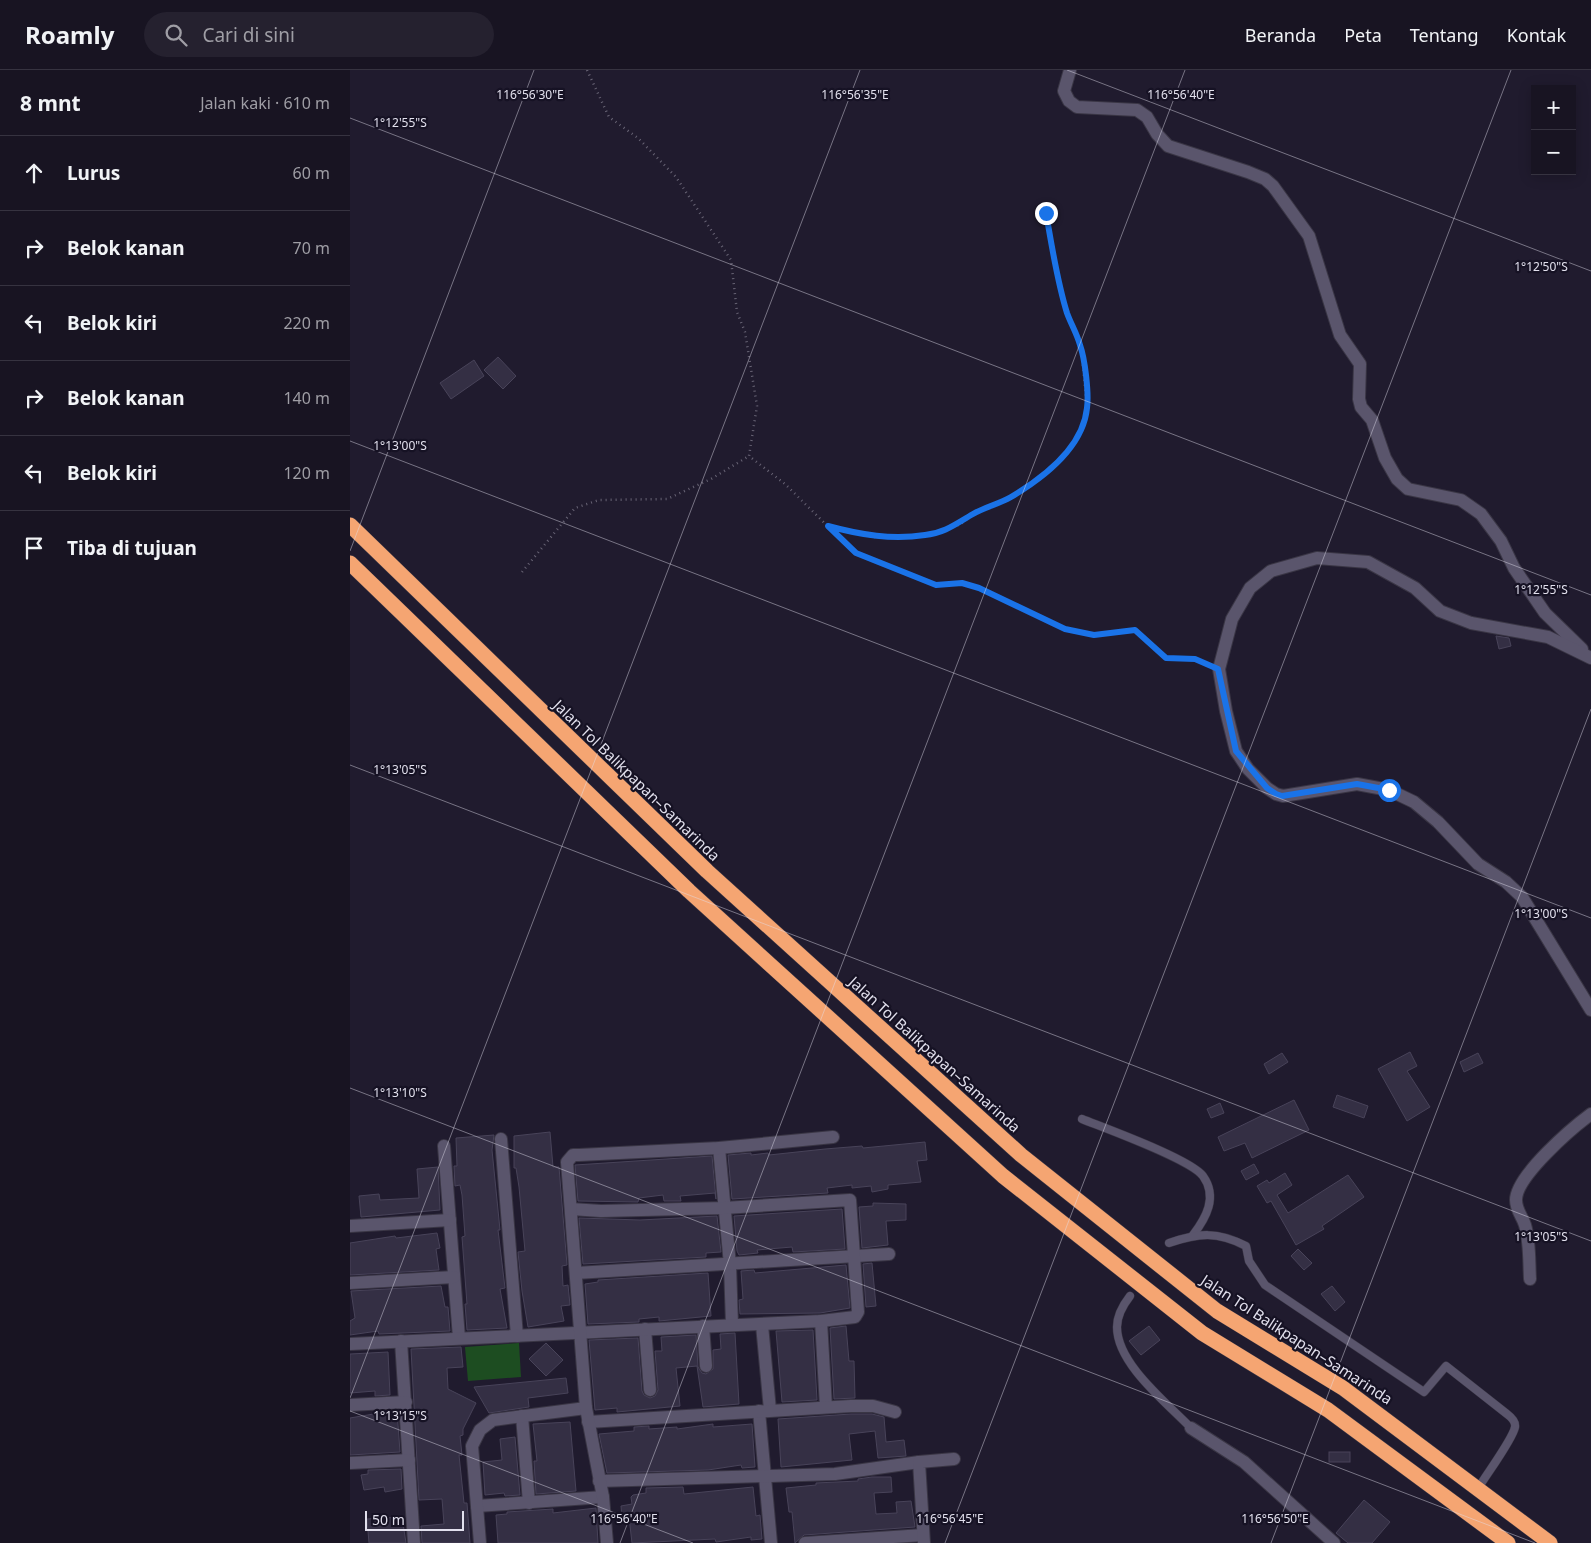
<!DOCTYPE html>
<html lang="id">
<head>
<meta charset="utf-8">
<style>
	body { margin:0; font-family:"Noto Sans",sans-serif; background:#25212f; color:#f1f3f6 }
	.controls { position:absolute; right:15px; top:15px; display:grid; overflow:hidden; border-radius:0px; box-shadow:0 2px 12px #0003 }
	.controls button { width:45px; height:45px; display:grid; place-items:center; padding:0; border:0; border-bottom:1px solid #363340; background:#181422; color:#f1f3f6; font:25px sans-serif }
	.scale { position:absolute; left:15px; bottom:12px; width:99px; box-sizing:border-box; padding-left:5px; border:2px solid #e2e0ed; border-top:0; font-size:14px; line-height:18px; white-space:nowrap; color:#e2e0ed; -webkit-text-stroke:4px #161224; paint-order:stroke }
	.stop { position:absolute; width:15px; height:15px; margin:-11px; border:4px solid #1a73e8; border-radius:50%; background:#fff }
	.stop.end { background:#1a73e8; border-color:#fff; box-shadow:0 1px 5px #0008 }
	.list { margin:0; padding:0; list-style:none }
	h2 { display:flex; justify-content:space-between; align-items:center; height:65px; margin:0; padding:0 20px; font-size:21px }
	h2 small { font-size:16px; font-weight:400; color:#9f9ea5 }
	.list li { display:grid; grid-template-columns:32px 1fr auto; gap:15px; align-items:center; box-sizing:border-box; height:75px; padding:0 20px; border-top:1px solid #363340 }
	.list b { display:block; font-size:19px; white-space:nowrap }
	.list em { font-size:16px; font-style:normal; color:#9f9ea5 }
	.icon { flex:none; width:28px; height:28px; fill:none; stroke:currentColor; stroke-width:2; stroke-linecap:round; stroke-linejoin:round }
	.map { position:relative; flex:none; width:1241px; height:1473px; overflow:hidden }
	header { display:flex; align-items:center; gap:30px; box-sizing:border-box; height:70px; padding:0 25px; background:#181422; border-bottom:1px solid #363340 }
	header strong { font-size:24px }
	nav { display:flex; gap:28px; margin-inline-start:auto; font-size:18px }
	.search { width:350px; height:45px; background:#25212f; display:flex; align-items:center; gap:12px; box-sizing:border-box; padding:0 18px; border-radius:28px; color:#9f9ea5; font-size:19px }
	main { display:flex }
	aside { flex:1; background:#181422 }
	.map>svg:first-child { display:block }
	.green { fill:#1d4d21 }
	.building { fill:#342f44; stroke:#484359 }
	.lines { fill:none; stroke-linecap:round; stroke-linejoin:round }
	.lane-casing { stroke:#3a3645; stroke-width:9 }
	.street-casing { stroke:#3a3645; stroke-width:14 }
	.highway-casing { stroke:#3a3645; stroke-width:16 }
	.path { stroke:#686475; stroke-width:2.5; stroke-dasharray:1 4; stroke-linecap:butt }
	.lane { stroke:#5a556c; stroke-width:8 }
	.street { stroke:#5a556c; stroke-width:12 }
	.highway { stroke:#f5a572; stroke-width:15 }
	.route { stroke:#1a73e8; stroke-width:6 }
	.ticks { fill:none; stroke:#e2e0ed; stroke-width:1; stroke-opacity:0.45 }
	.labels { text-anchor:middle; dominant-baseline:central; stroke-width:4.5; stroke-linejoin:round; paint-order:stroke }
	.street-label { font-size:15px; fill:#e2e0ed; stroke:#161224 }
	.ticks-label { font-size:12px; text-anchor:middle; fill:#e2e0ed; stroke:#161224; stroke-width:4.5; stroke-linejoin:round; paint-order:stroke }
</style>
</head>
<body>
<header>
<strong>Roamly</strong>
<div class="search"><svg class="icon" aria-label="search" viewBox="0 0 24 24"><circle cx="10" cy="10" r="6"/><path d="M15 15l6 6"/></svg>Cari di sini</div>
<nav><a>Beranda</a><a>Peta</a><a>Tentang</a><a>Kontak</a></nav>
</header>
<main>
<aside>
<h2>8 mnt<small>Jalan kaki · 610 m</small></h2>
<ul class="list">
<li><svg class="icon" aria-label="ahead" viewBox="0 0 24 24"><path d="M12 20V5M6 11l6-6 6 6"/></svg><div><b>Lurus</b></div><em>60 m</em></li>
<li><svg class="icon" aria-label="right" viewBox="0 0 24 24"><path d="M7 20v-9h11M14 6l5 5-5 5"/></svg><div><b>Belok kanan</b></div><em>70 m</em></li>
<li><svg class="icon" aria-label="left" viewBox="0 0 24 24"><path d="M17 20v-9H6M10 6l-5 5 5 5"/></svg><div><b>Belok kiri</b></div><em>220 m</em></li>
<li><svg class="icon" aria-label="right" viewBox="0 0 24 24"><path d="M7 20v-9h11M14 6l5 5-5 5"/></svg><div><b>Belok kanan</b></div><em>140 m</em></li>
<li><svg class="icon" aria-label="left" viewBox="0 0 24 24"><path d="M17 20v-9H6M10 6l-5 5 5 5"/></svg><div><b>Belok kiri</b></div><em>120 m</em></li>
<li><svg class="icon" aria-label="arrive" viewBox="0 0 24 24"><path d="M6 21V4h12l-3 4 3 4H6"/></svg><div><b>Tiba di tujuan</b></div></li>
</ul>
</aside>
<div class="map">
<svg width="1241" height="1473" viewBox="0 0 1241 1473">
	<rect width="100%" height="100%" fill="#201b2e"/>
	<path class="green" d="M169 1273 171 1307 118 1311 115 1277Z"/>
	<g class="building">
		<path d="M148 287 166 306 153 319 134 300Z"/>
		<path d="M124 290 134 306 101 329 90 313Z"/>
		<path d="M1146 566 1159 568 1161 576 1149 579Z"/>
		<path d="M1060 982 1067 996 1057 1001 1080 1037 1057 1051 1028 999Z"/>
		<path d="M932 983 938 992 919 1004 914 994Z"/>
		<path d="M1128 983 1133 993 1114 1002 1110 992Z"/>
		<path d="M987 1025 1018 1036 1014 1048 983 1037Z"/>
		<path d="M944 1030 959 1060 902 1088 895 1073 874 1081 868 1067Z"/>
		<path d="M870 1033 874 1043 861 1048 857 1039Z"/>
		<path d="M200 1062 203 1097H209L217 1195 212 1196 213 1216 218 1215 220 1235 211 1236 214 1251 178 1257 172 1221 168 1182 175 1181 169 1117 166 1098H164V1066Z"/>
		<path d="M144 1065 142 1080 150 1160H148L155 1218 150 1219 157 1258 117 1260 115 1234H117L112 1167 115 1166 112 1125 110 1115 105 1116 104 1096H107L106 1068Z"/>
		<path d="M575 1072 577 1090 567 1091 571 1112 538 1115V1119L522 1122 521 1116 502 1118V1115L477 1118 478 1123 382 1129 378 1085 401 1083V1085L418 1083 419 1085 475 1079 512 1076 513 1078Z"/>
		<path d="M362 1086 366 1129 365 1123 330 1126 331 1131H314L313 1125 289 1128 288 1132 228 1131 225 1095Z"/>
		<path d="M904 1094 909 1103 896 1110 891 1101Z"/>
		<path d="M88 1097 90 1140 11 1147 9 1126 29 1124 30 1130 69 1128 67 1099Z"/>
		<path d="M935 1103 942 1115 927 1125 938 1143 998 1105 1014 1127 972 1156 974 1159 946 1175 921 1131 917 1133 907 1116 917 1110 919 1113Z"/>
		<path d="M523 1133 556 1134V1150L536 1151 538 1175 512 1178 509 1137 523 1136Z"/>
		<path d="M492 1139 495 1179 443 1182 442 1177 407 1180 408 1183 389 1185 387 1181 384 1146Z"/>
		<path d="M367 1146 371 1182 356 1183V1187L233 1194 229 1148 290 1150Z"/>
		<path d="M87 1163 90 1178 86 1179 89 1200 0 1205V1173L45 1166 46 1168Z"/>
		<path d="M948 1179 962 1193 954 1200 941 1186Z"/>
		<path d="M522 1193 526 1236 516 1237 513 1194Z"/>
		<path d="M496 1195 500 1238 470 1243 390 1244 389 1230 393 1229 391 1201 404 1200 405 1203Z"/>
		<path d="M358 1203 361 1246 309 1251V1247L289 1249V1252L238 1254 235 1214 248 1212V1210Z"/>
		<path d="M91 1216 95 1237H98L100 1261 29 1264 28 1261 0 1265V1251L5 1248 1 1221Z"/>
		<path d="M982 1216 995 1232 985 1241 971 1224Z"/>
		<path d="M496 1256 499 1291H504L505 1328 484 1329 480 1258Z"/>
		<path d="M799 1256 810 1270 791 1285 779 1271Z"/>
		<path d="M463 1260 467 1330 432 1332 426 1261Z"/>
		<path d="M385 1263 389 1334 353 1337 347 1296 326 1298 330 1336 267 1342V1338L245 1340 239 1270 288 1268 292 1321 294 1325 300 1328 305 1326 308 1320 305 1281H312L311 1267 346 1265 348 1297 352 1303 356 1304 363 1299V1280L371 1279 370 1264Z"/>
		<path d="M196 1273 213 1290 196 1306 179 1289Z"/>
		<path d="M111 1277 113 1297 97 1298 98 1319 126 1333 113 1359V1365L110 1366 112 1385H109L114 1433H117L120 1473H72L71 1456 94 1454 92 1429 69 1430 61 1279Z"/>
		<path d="M38 1282 40 1325 25 1326V1321L0 1323V1284Z"/>
		<path d="M216 1308 218 1323 178 1328 179 1337 139 1343 124 1317Z"/>
		<path d="M41 1341H47L50 1382 0 1385V1348Z"/>
		<path d="M501 1344H522L534 1347 536 1372 554 1370 556 1386 528 1388 525 1361 499 1364 502 1390 431 1397 428 1349Z"/>
		<path d="M220 1352 226 1421 186 1424 184 1391H187L183 1354Z"/>
		<path d="M363 1354V1357L402 1354 405 1397 392 1398 391 1395 358 1400 257 1403 249 1364 284 1361V1357L299 1356V1359L327 1357V1359Z"/>
		<path d="M165 1367 170 1425 155 1426 154 1423 135 1425 133 1392 152 1390 150 1369Z"/>
		<rect x="979" y="1382" width="21" height="10"/>
		<path d="M51 1399 52 1419 35 1422 34 1417 14 1420 11 1405 18 1404V1400Z"/>
		<path d="M522 1407H541L542 1422 524 1423 526 1444 547 1443 546 1432 561 1431 565 1457 454 1465 445 1473 442 1442H439L436 1418 466 1415V1413L508 1411V1409Z"/>
		<path d="M333 1417 334 1424 403 1417 406 1446 410 1445 412 1469 401 1470V1467L366 1472 365 1469 282 1473 279 1447 272 1448 271 1436 282 1434 281 1427 283 1425 296 1423V1418Z"/>
		<path d="M1014 1430 1040 1452 1022 1473H998L986 1463Z"/>
		<path d="M246 1438 248 1473H148L146 1445 157 1444V1442L203 1439V1443Z"/>
		<path d="M52 1447 56 1473H19L17 1449Z"/>
	</g>
	<g class="lines">
		<defs>
			<g id="lane">
				<path d="M732 1049C757 1059 840 1089 853 1106 868 1127 856 1148 843 1165"/>
				<path d="M819 1173C849 1163 867 1161 896 1176L899 1191 915 1215 1074 1322 1096 1296 1157 1344C1161 1347 1166 1351 1165 1357 1163 1369 1136 1405 1129 1417"/>
				<path d="M780 1226C773 1235 767 1246 767 1257 767 1294 817 1333 841 1358"/>
			</g>
			<g id="street">
				<path d="M720 0 714 21 719 31 727 37 787 40 797 47 807 64 818 76 898 102 915 109 923 116 959 166 990 265 1010 294 1009 329 1011 337 1022 350 1035 388 1047 409 1058 419 1111 430 1131 444 1151 471 1164 498 1195 543 1232 579"/>
				<path d="M1241 588 1198 567 1121 553 1090 541 1065 518 1018 492 967 488 921 501 900 518 882 549 869 599 876 641 886 681 898 699 917 718 926 724 933 726 1007 714 1039 720 1064 732 1088 752 1128 794 1156 812 1172 827 1241 940"/>
				<path d="M151 1069 167 1266"/>
				<path d="M94 1076 109 1268"/>
				<path d="M369 1078 380 1195 382 1254"/>
				<path d="M0 1156 100 1150"/>
				<path d="M226 1203 539 1184"/>
				<path d="M1180 1209C1179 1192 1180 1172 1175 1155 1172 1146 1166 1140 1166 1130 1166 1106 1222 1058 1241 1044"/>
				<path d="M0 1213 104 1207"/>
				<path d="M471 1251 476 1337"/>
				<path d="M412 1255 420 1340"/>
				<path d="M353 1256 356 1296"/>
				<path d="M295 1259 300 1320"/>
				<path d="M51 1271 64 1473"/>
				<path d="M0 1274 471 1251 505 1247 508 1242 500 1130 374 1138 251 1141 221 1139"/>
				<path d="M0 1335 56 1332"/>
				<path d="M409 1341 421 1473"/>
				<path d="M172 1346 179 1433"/>
				<path d="M238 1352 501 1336H523L545 1342"/>
				<path d="M841 1358 894 1392 984 1473"/>
				<path d="M0 1393 59 1390"/>
				<path d="M249 1411 485 1404 569 1392"/>
				<path d="M127 1436 253 1427"/>
				<path d="M130 1473 122 1376 130 1360 143 1350 236 1338"/>
				<path d="M257 1473 253 1427 236 1338 217 1092 223 1085H229L369 1078 483 1067"/>
				<path d="M455 1473 573 1465"/>
				<path d="M574 1473 569 1392 604 1389"/>
			</g>
			<g id="highway">
				<path d="M0 455 357 801 671 1085 867 1241 993 1318 1200 1473"/>
				<path d="M0 493 339 821 653 1106 852 1263 978 1340 1158 1473"/>
			</g>
		</defs>
		<use href="#lane" class="lane-casing"/>
		<use href="#street" class="street-casing"/>
		<use href="#highway" class="highway-casing"/>
		<g class="path">
			<path d="M237 0 259 47 288 68 326 107 381 190 387 242 395 262 407 336 399 386 435 414 505 483 586 515 612 513 629 518 715 559 744 565 785 560 816 588 845 589 858 595"/>
			<path d="M480 457 523 467 576 465 598 459 611 454 622 445 660 428 675 417 703 396 728 369 737 338 731 276 717 243 703 183 696 143"/>
			<path d="M172 502 225 438 249 430 317 429 361 409 399 386"/>
		</g>
		<use href="#lane" class="lane"/>
		<use href="#street" class="street"/>
		<use href="#highway" class="highway"/>
	</g>
	<g class="lines">
		<path class="route" d="M696 143C702 177 707 211 717 243 721 254 727 264 730 275 735 289 739 323 737 338 733 378 693 408 661 427 649 434 635 437 623 444 607 453 595 463 575 465 542 470 511 465 478 456L506 483 586 515 612 513 629 518 715 559 744 565 785 560 816 588 845 589 868 599 886 681 917 718 926 724 932 726 1007 714 1039 720"/>
	</g>
	<path class="ticks" d="M717 0 1241 201M0 48 1241 525M0 371 1241 848M0 481 184 0M0 695 1241 1171M0 1018 1185 1473M0 1328 510 0M0 1341 343 1473M270 1473 835 0M595 1473 1161 0M921 1473 1241 639"/>
	<g class="labels">
		<g class="street-label">
			<text transform="translate(287 710) rotate(44)">Jalan Tol Balikpapan–Samarinda</text>
			<text transform="translate(585 984) rotate(42)">Jalan Tol Balikpapan–Samarinda</text>
			<text transform="translate(947 1269) rotate(33)">Jalan Tol Balikpapan–Samarinda</text>
		</g>
	</g>
	<g class="ticks-label">
		<text x="831" y="29">116°56'40"E</text>
		<text x="180" y="29">116°56'30"E</text>
		<text x="505" y="29">116°56'35"E</text>
		<text x="50" y="57">1°12'55"S</text>
		<text x="1191" y="201">1°12'50"S</text>
		<text x="50" y="380">1°13'00"S</text>
		<text x="1191" y="524">1°12'55"S</text>
		<text x="50" y="704">1°13'05"S</text>
		<text x="1191" y="848">1°13'00"S</text>
		<text x="50" y="1027">1°13'10"S</text>
		<text x="1191" y="1171">1°13'05"S</text>
		<text x="50" y="1350">1°13'15"S</text>
		<text x="274" y="1453">116°56'40"E</text>
		<text x="600" y="1453">116°56'45"E</text>
		<text x="925" y="1453">116°56'50"E</text>
	</g>
</svg>
<div class="controls">
<button>+</button>
<button>−</button>
</div>
<div class="scale">50 m</div>
<div class="stop" style="left:1039px;top:720px"></div>
<div class="stop end" style="left:696px;top:143px"></div>
</div>
</main>
</body>
</html>
